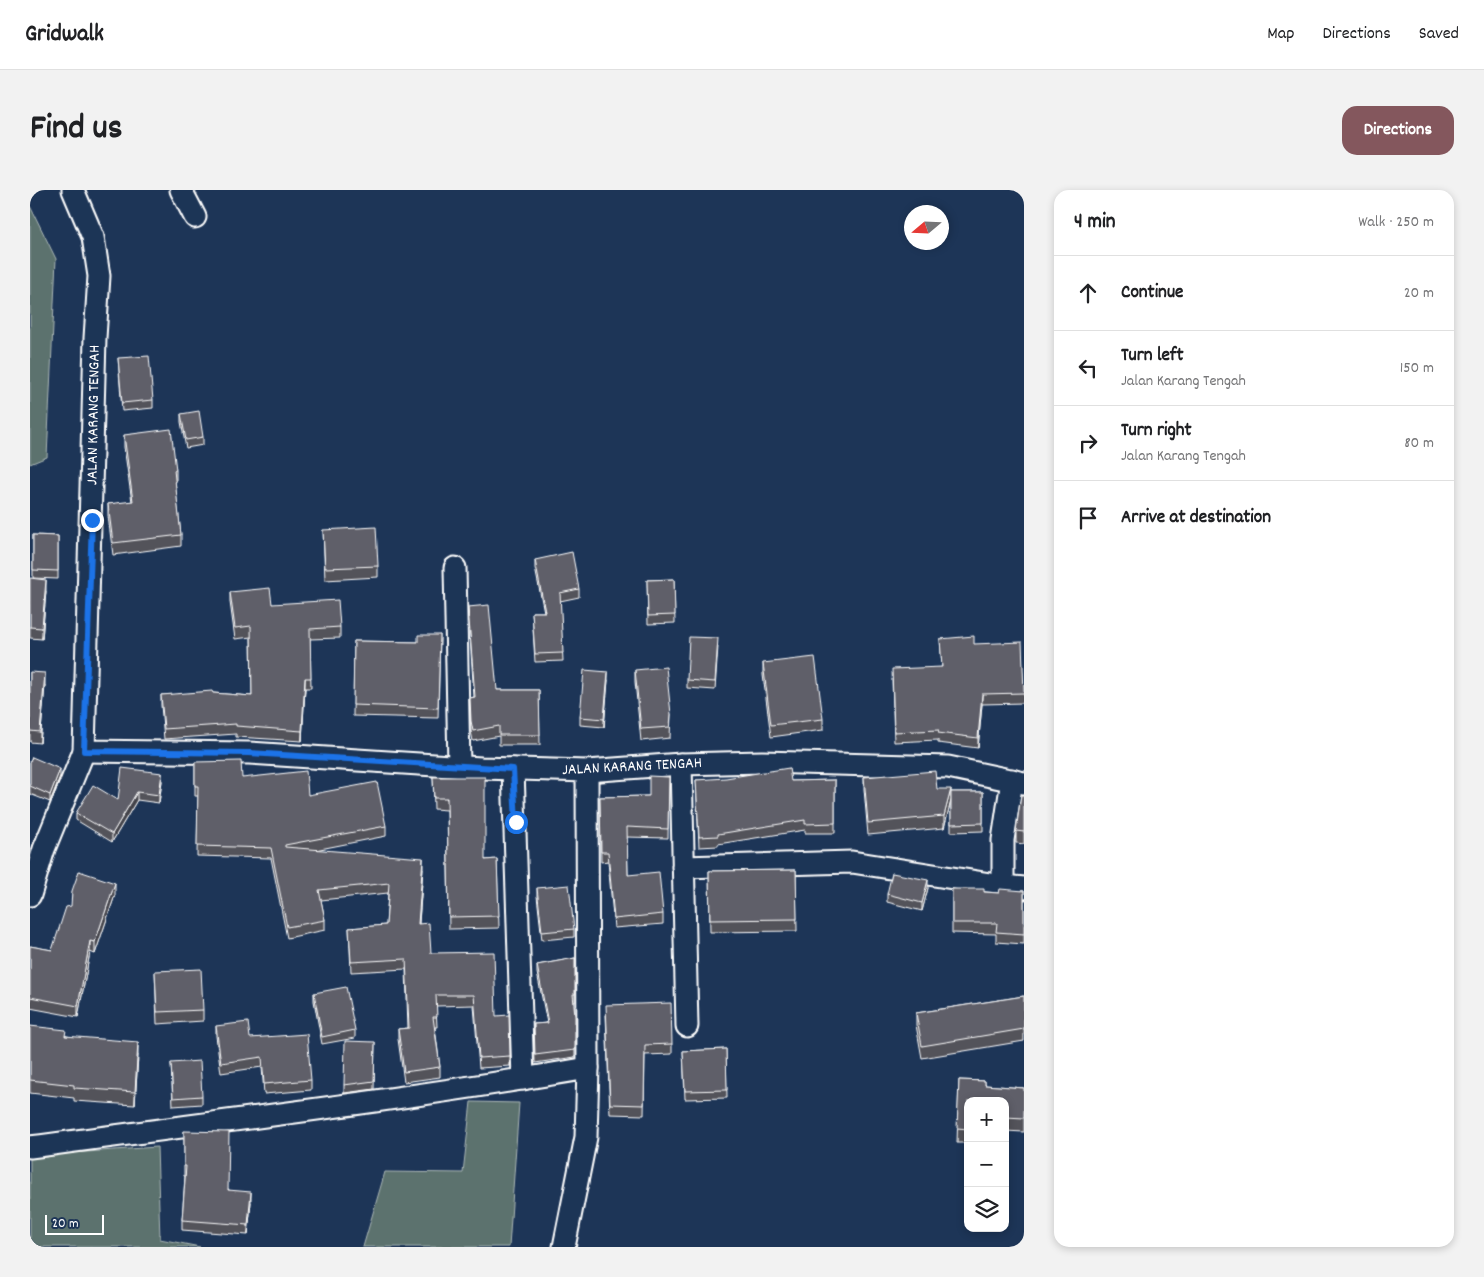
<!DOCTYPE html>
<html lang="en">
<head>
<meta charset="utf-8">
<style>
	body { margin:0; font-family:Dekko,sans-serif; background:#f2f2f2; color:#202124 }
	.controls { position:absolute; right:15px; bottom:15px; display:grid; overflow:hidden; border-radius:10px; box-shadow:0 2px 8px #0003 }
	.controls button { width:45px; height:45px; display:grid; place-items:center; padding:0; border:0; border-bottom:1px solid #e0e0e0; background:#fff; color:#202124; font:25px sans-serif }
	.compass { position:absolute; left:874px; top:15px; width:45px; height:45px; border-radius:50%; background:#fff; box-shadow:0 2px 8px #0003; rotate:251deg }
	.scale { position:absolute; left:15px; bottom:12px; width:59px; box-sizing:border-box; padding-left:5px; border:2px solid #fff; border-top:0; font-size:14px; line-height:18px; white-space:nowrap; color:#fff; -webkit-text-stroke:4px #1d3557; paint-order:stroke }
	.stop { position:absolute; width:15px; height:15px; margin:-11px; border:4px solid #1a73e8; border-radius:50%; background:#fff }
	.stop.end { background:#1a73e8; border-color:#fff; box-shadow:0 1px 5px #0008 }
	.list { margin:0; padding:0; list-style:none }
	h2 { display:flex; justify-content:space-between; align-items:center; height:65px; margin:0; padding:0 20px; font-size:21px }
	h2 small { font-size:16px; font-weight:400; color:#757577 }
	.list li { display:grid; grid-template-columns:32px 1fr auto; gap:15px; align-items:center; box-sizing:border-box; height:75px; padding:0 20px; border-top:1px solid #e0e0e0 }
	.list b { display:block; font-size:19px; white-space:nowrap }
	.list p { margin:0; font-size:16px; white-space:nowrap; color:#757577 }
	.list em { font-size:16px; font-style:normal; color:#757577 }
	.icon { flex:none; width:28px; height:28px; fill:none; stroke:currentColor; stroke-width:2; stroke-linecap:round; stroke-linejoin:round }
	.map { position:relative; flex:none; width:994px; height:1057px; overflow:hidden; border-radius:15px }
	header { display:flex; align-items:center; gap:30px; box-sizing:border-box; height:70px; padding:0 25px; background:#fff; border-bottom:1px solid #e0e0e0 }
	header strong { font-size:24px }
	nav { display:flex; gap:28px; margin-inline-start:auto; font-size:18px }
	.intro { display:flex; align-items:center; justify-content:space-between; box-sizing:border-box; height:120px; padding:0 30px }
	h1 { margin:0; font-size:35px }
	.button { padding:12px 22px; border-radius:15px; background:#84575d; color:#fff; font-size:18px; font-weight:700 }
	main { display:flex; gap:30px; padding:0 30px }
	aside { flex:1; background:#fff; border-radius:15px; box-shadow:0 2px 8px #0003 }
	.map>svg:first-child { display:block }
	.green { fill:#5b726e; stroke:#adb8b6 }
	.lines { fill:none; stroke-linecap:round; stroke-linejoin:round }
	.street-casing { stroke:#fff; stroke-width:25 }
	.street { stroke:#1d3557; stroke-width:21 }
	.wall { fill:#52525a; stroke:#fff }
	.shaded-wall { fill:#42424a; stroke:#fff }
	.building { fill:#5f5f69; stroke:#fff }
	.route { stroke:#1a73e8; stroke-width:6 }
	.labels { text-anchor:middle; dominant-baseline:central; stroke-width:5; stroke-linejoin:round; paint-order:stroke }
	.street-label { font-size:16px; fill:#fff; stroke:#1d3557 }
</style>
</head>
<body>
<header>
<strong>Gridwalk</strong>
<nav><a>Map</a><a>Directions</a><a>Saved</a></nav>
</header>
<div class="intro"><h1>Find us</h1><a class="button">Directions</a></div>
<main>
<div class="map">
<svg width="994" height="1057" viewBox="0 0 994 1057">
	<rect width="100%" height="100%" fill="#1d3557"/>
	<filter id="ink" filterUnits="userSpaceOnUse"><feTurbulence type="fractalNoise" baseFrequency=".02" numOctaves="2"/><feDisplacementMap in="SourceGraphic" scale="10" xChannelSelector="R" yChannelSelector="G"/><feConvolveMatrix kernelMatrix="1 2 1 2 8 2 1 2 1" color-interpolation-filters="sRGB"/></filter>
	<g filter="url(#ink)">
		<g class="green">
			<path d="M0 16 26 69 17 267 0 274Z"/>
			<path d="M441 912 489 913 479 1057H333L355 982 433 983Z"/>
			<path d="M127 957 130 1049 170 1057H0V966Z"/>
		</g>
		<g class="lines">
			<defs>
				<g id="street">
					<path d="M43 0 63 47 69 86 65 148 54 561 219 563 451 578 557 581 651 574 732 572 918 577 994 593"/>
					<path d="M151 0 165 27"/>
					<path d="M425 378 429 576"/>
					<path d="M651 574 657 836"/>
					<path d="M483 579 493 889"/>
					<path d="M653 677 822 672 973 696 994 698"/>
					<path d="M973 696V650L982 590"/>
					<path d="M0 705 14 659 54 561"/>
					<path d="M0 957C186 932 373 910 558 878"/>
					<path d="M534 1057 556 947 558 878 557 581"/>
				</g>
			</defs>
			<use href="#street" class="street-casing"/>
			<use href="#street" class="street"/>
		</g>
		<g class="wall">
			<path d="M88 168 123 210V218L92 221Z"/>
			<path d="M151 224 173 247V255L156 258 151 232Z"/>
			<path d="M94 245 146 280V292H145L151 345V356L83 365 78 326V314L102 312 94 257Z"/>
			<path d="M293 340 348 376V387L295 390Z"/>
			<path d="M3 345 28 346V389L3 388Z"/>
			<path d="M505 370 549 399V407L530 411 533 471 505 472 502 422H514L505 378Z"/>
			<path d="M0 388 16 401 12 449 0 448Z"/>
			<path d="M644 389 645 433 618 434 617 390Z"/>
			<path d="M200 402 242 414 310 437V448L280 449 281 498H275L272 551 206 547V544L134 549 131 515V505L183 503 222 506 221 447 205 449 200 412Z"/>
			<path d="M438 417 467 500H509L510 555H469V546L443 551 441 541 440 508 444 507Z"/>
			<path d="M410 445 408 528 323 526 324 451 388 452Z"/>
			<path d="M910 449 944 454 994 502V513L952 514 948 558 908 553V550L864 552 862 489 912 477Z"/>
			<path d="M688 456 685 500 657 498V490Z"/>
			<path d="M733 473 793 529V540L741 547 733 485Z"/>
			<path d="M605 480 641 524 640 548 611 551 605 492Z"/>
			<path d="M0 482 15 495 10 553 0 552Z"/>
			<path d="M578 490 574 537 550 535V527Z"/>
			<path d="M0 572 30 586 20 612 0 604Z"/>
			<path d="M165 572 212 588 278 605 356 636V646L285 660 393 678 389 733 401 763 466 826 480 866V876L449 878 444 815 406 816 407 837H405L410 877V887L374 892 368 849V839L378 838 376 779 321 782 319 738 356 735 358 703 291 710 295 730V740L257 748 241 668 167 666 168 606H165Z"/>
			<path d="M403 587 455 670 467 669 469 738 419 739 417 620 404 619Z"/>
			<path d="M639 587 638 648 597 647 598 685 633 724V734L584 738 578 671 571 672 570 607 619 606Z"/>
			<path d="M834 587 907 599 921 610 914 638 838 645 834 599Z"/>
			<path d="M666 590 761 591 805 590V643H775V640L688 654V656L669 657Z"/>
			<path d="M132 591 129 613 107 610 82 652 46 630V623L88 610Z"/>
			<path d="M921 602H953V641L921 642Z"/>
			<path d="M994 605V654L986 653V641Z"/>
			<path d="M766 680 767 741 680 742 679 681Z"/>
			<path d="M507 698 544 739V747L512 750 507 706Z"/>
			<path d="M898 698 892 721 857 712V704Z"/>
			<path d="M922 699 969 703 994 701V754L966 752V744L922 743Z"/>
			<path d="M85 705 65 764 60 762 48 827 0 818V756L22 760 41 716Z"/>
			<path d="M545 768V812H544L545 826V867L505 873 504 834 517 833 507 783V775Z"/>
			<path d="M125 781 173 820V831L127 834Z"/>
			<path d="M284 803 325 840V848L292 854 284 811Z"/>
			<path d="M994 806V851L892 868 886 835V823Z"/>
			<path d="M576 825 642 854V864L615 865 614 925 580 924Z"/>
			<path d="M0 836 108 865 105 915 44 911V908L0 903Z"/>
			<path d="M186 836 281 890V900L234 904 232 877 191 883 186 846Z"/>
			<path d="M345 852 344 899 314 903V895Z"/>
			<path d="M696 859 697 908 655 909 653 861Z"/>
			<path d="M141 873 172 906V914L143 916Z"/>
			<path d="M929 890 955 891V895L994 898V942L975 941V911H938V953H927Z"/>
			<path d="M154 941 199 1000 221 1012 218 1045 152 1040V1030L155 986H154Z"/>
		</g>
		<g class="shaded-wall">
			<path d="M16 390V401L12 449V438Z"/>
			<path d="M578 482V490L574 537V529Z"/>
			<path d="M15 483V495L10 553V542Z"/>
			<path d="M275 488V498L272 551V541Z"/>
			<path d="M952 504V514L948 558V548Z"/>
			<path d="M30 579V586L20 612V605Z"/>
			<path d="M132 583V591L129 613V605Z"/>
			<path d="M921 599V610L914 638V626Z"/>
			<path d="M107 602V610L82 652V644Z"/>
			<path d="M393 668V678L388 744V734Z"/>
			<path d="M898 690V698L892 721V713Z"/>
			<path d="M85 693V705L65 764V752Z"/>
			<path d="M60 751V762L48 827V816Z"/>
			<path d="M108 852V865L105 915V902Z"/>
			<path d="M221 1002V1012L218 1045V1035Z"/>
		</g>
		<g class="building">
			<path d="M119 166 123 210 92 213 88 168Z"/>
			<path d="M169 221 173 247 156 250 151 224Z"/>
			<path d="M141 239 146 280H144L151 345 83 353 78 314 103 311 94 245Z"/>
			<path d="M346 337 348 376 295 378 293 340Z"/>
			<path d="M3 345 28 346V381L3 380Z"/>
			<path d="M542 362 549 399 530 403 533 463 505 464 502 422H515L505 370Z"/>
			<path d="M0 388 16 390 12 438 0 437Z"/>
			<path d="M644 389 645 425 618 426 617 390Z"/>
			<path d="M240 398 242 414 308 410 310 437 280 439 281 488H275L272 541 206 536V534L134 539 131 505 182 501 183 503 222 506 221 436 205 438 200 402Z"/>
			<path d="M459 415 467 500H509L510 545H469V536L443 541 441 531 440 508 445 507 438 417Z"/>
			<path d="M388 445H410L408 518 323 515 324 451 388 452Z"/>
			<path d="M944 446V454L992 452 994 503 952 504 948 548 908 543 909 540 864 542 862 479 912 477 910 449Z"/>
			<path d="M659 447 688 448 685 492 657 490Z"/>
			<path d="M785 467 793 529 741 535 733 473Z"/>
			<path d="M636 477 641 524 640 537 611 539 605 480Z"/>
			<path d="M554 480 578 482 574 529 550 527Z"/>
			<path d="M0 482 15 483 10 542 0 541Z"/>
			<path d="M2 567 30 579 20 605 0 596V572Z"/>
			<path d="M211 571 212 588 276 581 278 605 347 592 356 636 255 655V657L393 668 388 734 399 733 401 763 464 762 466 826 479 825 480 866 449 868 444 805H406L407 827H403L410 877 374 882 368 839 379 838 376 769 321 772 319 738 356 735 359 693 289 700 295 730 257 737 241 658 167 656 168 596H165V572Z"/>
			<path d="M92 578 132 583 129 605 107 602 82 644 46 623 63 595 88 610Z"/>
			<path d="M759 578 761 591 805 590V633L775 634V630L688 644V646L669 647 666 590 696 588Z"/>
			<path d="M905 581 907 599H921L914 626 838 633 834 587Z"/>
			<path d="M619 586 639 587 638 639 597 637 598 685 629 682 633 724 584 729 578 662H571L570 607 619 606Z"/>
			<path d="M403 587H455V670L467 669 469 726 419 727 417 608H404Z"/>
			<path d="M921 602H953V633L921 634Z"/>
			<path d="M991 605H994V642L986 641Z"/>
			<path d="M766 680 767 729 680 730 679 681Z"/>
			<path d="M49 681 85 693 65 752 60 751 48 816 0 807V756L22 760 36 717 41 716 42 701Z"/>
			<path d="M862 683 898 690 892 713 857 704Z"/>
			<path d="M539 695 544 739 512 742 507 698Z"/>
			<path d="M922 699H954V702L969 703 970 699 994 701V744L966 742 967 733H922Z"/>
			<path d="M545 768V804H543L545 826V860L505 865 504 834 518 833 507 775Z"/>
			<path d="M171 779 173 820 127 822 125 781Z"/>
			<path d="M316 797 325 840 292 847 284 803Z"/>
			<path d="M994 806V839L892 856 886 823Z"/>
			<path d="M641 813 642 854 615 855 614 915 580 914 576 815Z"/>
			<path d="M218 832 220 848 277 844 281 890 234 894 232 867 191 873 186 836Z"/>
			<path d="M0 836 36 840 35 846 108 852 105 902 44 898V895L0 890Z"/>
			<path d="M315 851 345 852 344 891 314 895Z"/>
			<path d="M696 859 697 900 655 901 653 861Z"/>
			<path d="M170 871 172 906 143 908 141 873Z"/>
			<path d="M929 890 955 891V895L994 898V928L975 927V911H938V939L927 938Z"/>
			<path d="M154 941 199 942 198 1000 221 1002 218 1035 152 1030 156 976H154Z"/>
		</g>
	</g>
	<g class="lines" filter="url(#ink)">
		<path class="route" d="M62 330 54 561 219 563 483 579 486 632"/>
	</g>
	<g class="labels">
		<g class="street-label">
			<text transform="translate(64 225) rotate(-89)">JALAN KARANG TENGAH</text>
			<text transform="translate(602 577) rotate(-3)">JALAN KARANG TENGAH</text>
		</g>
	</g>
</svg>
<div class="controls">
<button>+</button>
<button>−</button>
<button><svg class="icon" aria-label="layers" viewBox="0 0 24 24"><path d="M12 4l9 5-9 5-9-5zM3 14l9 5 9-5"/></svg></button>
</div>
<svg class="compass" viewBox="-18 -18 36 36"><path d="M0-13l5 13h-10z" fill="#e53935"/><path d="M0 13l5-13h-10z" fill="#757577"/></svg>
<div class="scale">20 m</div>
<div class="stop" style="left:486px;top:632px"></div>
<div class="stop end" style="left:62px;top:330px"></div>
</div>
<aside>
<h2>4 min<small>Walk · 250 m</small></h2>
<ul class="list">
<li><svg class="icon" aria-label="ahead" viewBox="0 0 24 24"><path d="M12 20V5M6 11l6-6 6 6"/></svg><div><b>Continue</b></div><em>20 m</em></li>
<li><svg class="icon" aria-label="left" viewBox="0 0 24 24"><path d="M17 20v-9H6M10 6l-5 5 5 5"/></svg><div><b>Turn left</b><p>Jalan Karang Tengah</p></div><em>150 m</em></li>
<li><svg class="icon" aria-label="right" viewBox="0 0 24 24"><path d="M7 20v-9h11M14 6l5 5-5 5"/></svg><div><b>Turn right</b><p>Jalan Karang Tengah</p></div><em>80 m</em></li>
<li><svg class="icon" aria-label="arrive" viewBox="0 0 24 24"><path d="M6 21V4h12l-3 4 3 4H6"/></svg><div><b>Arrive at destination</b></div></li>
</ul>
</aside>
</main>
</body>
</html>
